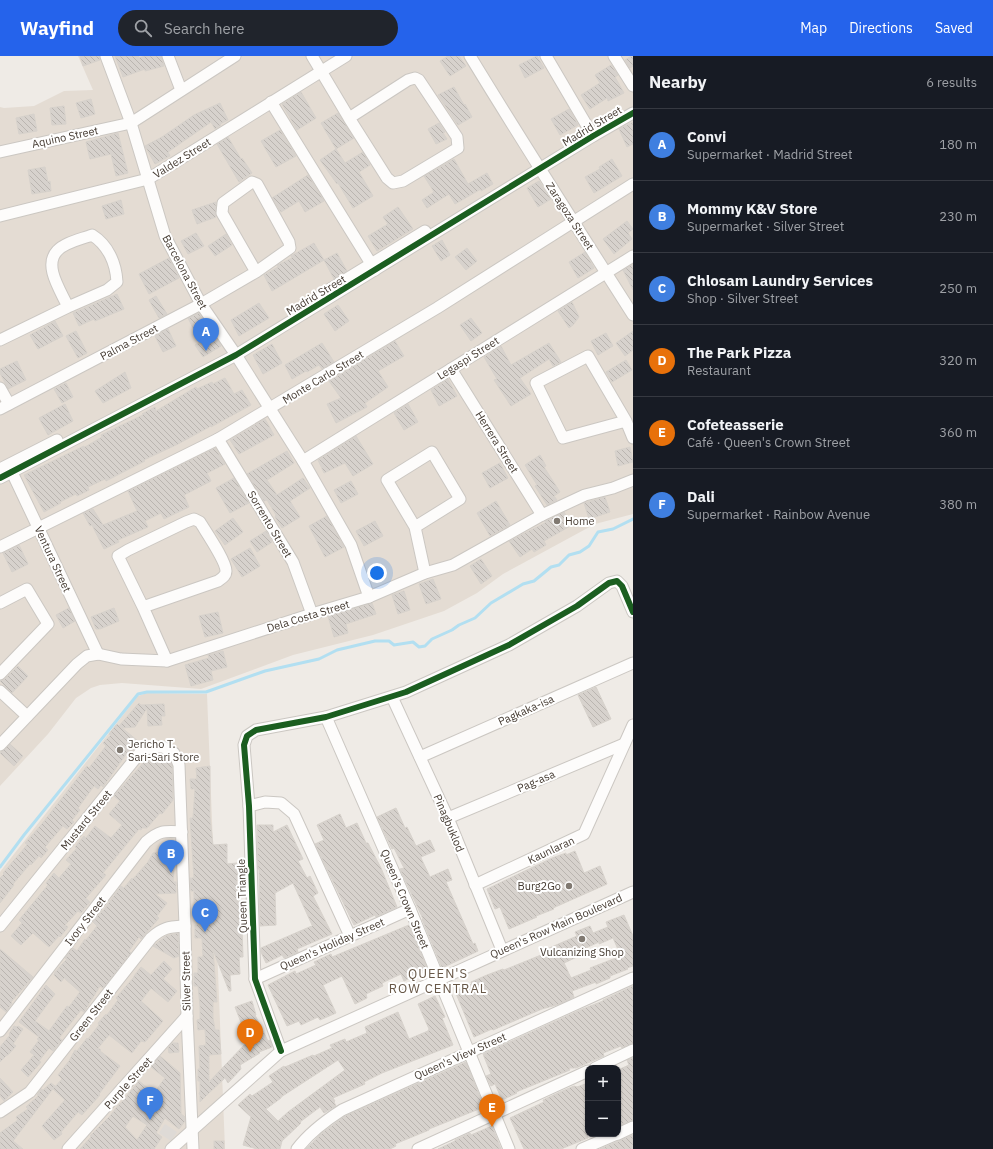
<!DOCTYPE html>
<html lang="en">
<head>
<meta charset="utf-8">
<style>
	body { margin:0; font-family:"IBM Plex Sans",sans-serif; background:#20242c; color:#f1f3f6 }
	.controls { position:absolute; right:12px; bottom:12px; display:grid; overflow:hidden; border-radius:8px; box-shadow:0 1px 3px #0004 }
	.controls button { width:36px; height:36px; display:grid; place-items:center; padding:0; border:0; border-bottom:1px solid #363941; background:#171b24; color:#f1f3f6; font:20px sans-serif }
	.you { position:absolute; left:377px; top:517px; width:14px; height:14px; margin:-10px; border:3px solid #fff; border-radius:50%; background:#1a73e8; box-shadow:0 0 0 6px #1a73e833 }
	.badge { display:grid; place-items:center; width:26px; height:26px; border-radius:50%; background:#2563eb; color:#fff; font-size:13px; font-weight:700 }
	.pin { position:absolute; translate:-50% -33px; filter:drop-shadow(0 1px 2px #0008) }
	.pin::after { content:''; position:absolute; top:21px; width:14px; height:12px; background:inherit; clip-path:polygon(0 0,100% 0,50% 100%) }
	.list { margin:0; padding:0; list-style:none }
	h2 { display:flex; justify-content:space-between; align-items:center; height:52px; margin:0; padding:0 16px; font-size:17px }
	h2 small { font-size:13px; font-weight:400; color:#9ea1a6 }
	.list li { display:grid; grid-template-columns:26px 1fr auto; gap:12px; align-items:center; box-sizing:border-box; height:72px; padding:0 16px; border-top:1px solid #363941 }
	.list b { display:block; font-size:15px; white-space:nowrap }
	.list p { margin:0; font-size:13px; white-space:nowrap; color:#9ea1a6 }
	.list em { font-size:13px; font-style:normal; color:#9ea1a6 }
	.icon { flex:none; width:22px; height:22px; fill:none; stroke:currentColor; stroke-width:2; stroke-linecap:round; stroke-linejoin:round }
	.map { position:relative; flex:none; width:633px; height:1093px; overflow:hidden }
	header { display:flex; align-items:center; gap:24px; box-sizing:border-box; height:56px; padding:0 20px; background:#2563eb; color:#fff }
	header strong { font-size:19px }
	nav { display:flex; gap:22px; margin-inline-start:auto; font-size:14px }
	.search { width:280px; height:36px; background:#20242c; display:flex; align-items:center; gap:10px; box-sizing:border-box; padding:0 14px; border-radius:22px; color:#9ea1a6; font-size:15px }
	main { display:flex }
	aside { flex:1; background:#171b24 }
	.map>svg:first-child { display:block }
	.residential { fill:#e4dcd3 }
	.parking { fill:#dedad6 }
	.lines { fill:none; stroke-linecap:round; stroke-linejoin:round }
	.stream { stroke:#b2dff1; stroke-width:3 }
	.building { fill:url(#building-back-hatch); stroke:#d7d2cc; fill-rule:evenodd }
	.minor-casing { stroke:#cbc7c2; stroke-width:13 }
	.minor { stroke:#fdfcfb; stroke-width:11 }
	.cycleway-casing { stroke:#fff; stroke-width:8 }
	.cycleway { stroke:#1b5e20; stroke-width:6 }
	.poi-dot { fill:#807971; stroke:#fff; stroke-width:1.5 }
	.labels { text-anchor:middle; dominant-baseline:central; stroke-width:4; stroke-linejoin:round; paint-order:stroke }
	.street-label { font-size:11px; fill:#453b32; stroke:#fff }
	.poi-label { font-size:11px; fill:#453b32; stroke:#fff; text-anchor:start }
	.quarter-label { font-size:13px; letter-spacing:1px; fill:#685848; stroke:#fff }
</style>
</head>
<body>
<header>
<strong>Wayfind</strong>
<div class="search"><svg class="icon" aria-label="search" viewBox="0 0 24 24"><circle cx="10" cy="10" r="6"/><path d="M15 15l6 6"/></svg>Search here</div>
<nav><a>Map</a><a>Directions</a><a>Saved</a></nav>
</header>
<main>
<div class="map">
<svg width="633" height="1093" viewBox="0 0 633 1093">
	<defs>
		<pattern id="building-back-hatch" width="6" height="6" patternUnits="userSpaceOnUse"><rect width="6" height="6" fill="#d7d2cd"/><path d="M-1 5l2 2M0 0l6 6M5-1l2 2" fill="none" stroke="#bab5b0"/></pattern>
	</defs>
	<rect width="100%" height="100%" fill="#efebe6"/>
	<g class="residential">
		<path d="M78 0H633V458L595 468 503 518 477 537 444 555 373 579 293 599 201 633 122 627 100 629 91 632 76 642 48 678 0 730V51L4 52 34 50 64 35 93 34Z"/>
		<path d="M147 637 207 638 225 1093H0V816L138 640Z"/>
	</g>
	<path class="parking" d="M165 1068 177 1076 171 1085 159 1077Z"/>
	<g class="lines">
		<path class="stream" d="M0 811 24 779 138 638 147 636H206L265 615 319 603 337 594 375 585H389L394 589 413 586 419 591 425 590 432 583 452 574 459 569 475 562 491 547 523 528 534 525 551 511 559 509 569 499 580 496 589 490 598 476 613 473 633 463"/>
	</g>
	<g class="building">
		<path d="M80 0H99L100 4 83 10Z"/>
		<path d="M115 0H138L139 2 145 0H161L164 10 145 15V13L123 21Z"/>
		<path d="M448 0H459L466 10 450 20 440 5Z"/>
		<path d="M537 0 544 12 525 22 519 9Z"/>
		<path d="M631 0H633V10L630 12 625 4Z"/>
		<path d="M611 9 618 19 615 21 624 37 608 45 607 42 590 53 581 39 600 27 595 19Z"/>
		<path d="M454 31 464 49 465 48 472 61 458 69 438 39Z"/>
		<path d="M301 36 316 62 297 74 282 48Z"/>
		<path d="M91 43 95 58 81 62 76 47Z"/>
		<path d="M220 47 228 64 220 68 221 69 215 73 211 66 168 96 170 100 155 108 145 90 162 81 194 59Z"/>
		<path d="M64 50 66 68 52 69 50 52Z"/>
		<path d="M569 53 578 69 560 79 551 63Z"/>
		<path d="M338 57 354 82 336 93 321 67Z"/>
		<path d="M34 58 37 75 19 78 16 62Z"/>
		<path d="M633 66V88L627 91 619 73Z"/>
		<path d="M439 67 445 76 443 77 447 83 436 88 428 73Z"/>
		<path d="M280 74 296 100 276 111 261 85Z"/>
		<path d="M118 77 128 117 116 120 111 98 90 103 86 86Z"/>
		<path d="M228 81 241 103 242 102 252 117 239 126 217 88Z"/>
		<path d="M336 93 345 107 363 96 370 109 359 116 373 140 353 152 338 127 337 128 320 104Z"/>
		<path d="M454 103 468 128 487 117 493 128 481 135V133L455 148 449 138 427 152 422 144 434 136 424 120Z"/>
		<path d="M612 103 622 120 594 137 585 121 600 113 599 111Z"/>
		<path d="M45 111 48 126 50 125 51 135 32 138 28 114Z"/>
		<path d="M308 119 324 145 305 156 299 145 281 156 272 142Z"/>
		<path d="M539 125 551 143 538 151 527 132Z"/>
		<path d="M121 144 124 158 106 163 102 150Z"/>
		<path d="M216 146V161L197 168 192 154Z"/>
		<path d="M398 151 413 173 377 195 368 180 388 168 383 161Z"/>
		<path d="M627 165 633 173 628 177 632 183 614 198 603 183Z"/>
		<path d="M196 177 204 190 188 198 181 185Z"/>
		<path d="M226 178 232 189 215 200 208 190Z"/>
		<path d="M442 184 450 199 441 205 432 190Z"/>
		<path d="M314 187 324 204 272 235 264 219 278 211 277 209 280 208 292 202 291 200Z"/>
		<path d="M467 192 477 205 466 214 455 201Z"/>
		<path d="M585 196 594 212 578 222 569 206Z"/>
		<path d="M337 197 347 215 334 223 324 204Z"/>
		<path d="M169 202 179 222 149 238 139 218Z"/>
		<path d="M633 208V234L623 214Z"/>
		<path d="M117 238 124 253 95 265 94 263 79 270 73 257Z"/>
		<path d="M156 240 167 258 159 262 149 244Z"/>
		<path d="M572 246 579 261 573 269 569 272 558 255Z"/>
		<path d="M259 247 269 262 239 280 231 264Z"/>
		<path d="M338 249 349 265 335 275 324 258Z"/>
		<path d="M199 257 210 279 213 277 221 290 203 301 195 289 200 286 188 262Z"/>
		<path d="M471 262 482 277 471 285 460 269Z"/>
		<path d="M55 265 63 280 38 293 30 279Z"/>
		<path d="M168 273 176 290 163 296 155 280Z"/>
		<path d="M76 275 87 297 78 302 66 280Z"/>
		<path d="M633 275V294L625 300 616 287Z"/>
		<path d="M606 277 613 290 598 299 591 285Z"/>
		<path d="M395 285 404 300 378 315 388 331 365 347 367 351 336 367 327 348 341 342 329 325Z"/>
		<path d="M322 287 334 306 322 313 319 309 307 316 306 315 292 323 285 309Z"/>
		<path d="M549 287 561 306 553 310 549 303 520 322 531 338 511 350 494 324 497 323 484 301 501 290 511 309Z"/>
		<path d="M272 288 282 307 263 318 253 299Z"/>
		<path d="M626 304 632 314 612 326 606 316Z"/>
		<path d="M17 305 26 324 8 333 0 317V313Z"/>
		<path d="M125 316 131 332 103 347 95 335Z"/>
		<path d="M225 322 234 338 242 334 251 349 211 371V370L178 388 144 404 145 405 133 411 106 425 105 423 88 431 89 434 77 440 76 438 60 446 61 447 44 456 24 419 84 390 85 391 102 381 101 379 143 359 142 358 155 351 156 355 196 331 197 333 212 326 213 328Z"/>
		<path d="M448 323 457 340 439 350 431 334Z"/>
		<path d="M66 327 73 341 62 347 54 333Z"/>
		<path d="M65 348 73 365 48 379 39 362Z"/>
		<path d="M408 348 418 366 404 374 394 357Z"/>
		<path d="M265 363 274 379 239 398 230 384Z"/>
		<path d="M356 380 373 408 353 420 345 407 324 417 318 404Z"/>
		<path d="M630 391 633 406 618 410 615 395Z"/>
		<path d="M215 392 225 408 207 417 211 425 184 439 189 451 164 463 161 457 145 465 148 471 118 484 119 486 104 493 92 469 90 470 83 457 93 453 103 469 137 455 128 435Z"/>
		<path d="M287 395 294 407 267 424 277 439 303 422 310 432 290 445 300 461 282 472 275 461 276 459 267 444 264 445 247 418Z"/>
		<path d="M540 399 546 410 544 411 560 436 554 440 557 444 547 449 535 430 537 429 525 409Z"/>
		<path d="M500 407 508 422 490 432 482 417Z"/>
		<path d="M234 422 249 447 230 457 216 432Z"/>
		<path d="M351 425 358 438 341 447 334 434Z"/>
		<path d="M605 441 610 456 589 463 584 447Z"/>
		<path d="M496 445 510 469 490 480 477 457Z"/>
		<path d="M564 456 572 469 544 485 546 489 534 496 532 493 520 501 509 485 545 467V465Z"/>
		<path d="M327 460 344 491 325 501 309 470Z"/>
		<path d="M233 462 243 476 225 489 215 475Z"/>
		<path d="M375 465 383 480 364 490 356 475Z"/>
		<path d="M266 475 272 486 257 496 250 485Z"/>
		<path d="M19 489 28 508 12 516 3 497Z"/>
		<path d="M250 492 260 510 242 521 231 503Z"/>
		<path d="M481 503 492 520 481 528 470 510Z"/>
		<path d="M433 523 441 543 426 548 419 528Z"/>
		<path d="M404 535 410 554 398 558 392 539Z"/>
		<path d="M372 547 376 558 346 568 348 577 334 581 328 560Z"/>
		<path d="M69 552 75 565 63 572 56 559Z"/>
		<path d="M114 552 119 565 100 573H96L91 561Z"/>
		<path d="M218 556 223 577 205 581 199 560Z"/>
		<path d="M223 595 227 611 211 615 213 624 191 630 185 609 209 602 208 599Z"/>
		<path d="M18 610 28 620 12 637 0 625 5 623Z"/>
		<path d="M596 631 611 663 593 671 578 639Z"/>
		<path d="M139 647 141 649 164 648 165 660H161L162 669 148 670 147 652 135 671 122 672 138 685 136 687 139 690 132 695 129 694 103 731 101 729 98 733 94 730 78 752 80 754 72 764 74 766 67 773 63 770 45 791 48 794 41 802 39 800 31 809 30 808 13 828 14 829 0 847V822L4 818 3 817 27 789 25 787 41 769 87 710 89 712 106 690 103 687 111 679 109 678 117 668 119 670Z"/>
		<path d="M10 688 23 700 14 710 0 697Z"/>
		<path d="M156 698H161L167 701 172 709 173 744 162 758 160 757 147 772H142L141 774 139 773 103 817 106 819 86 842 90 846 81 857 78 855 65 869 68 871 60 881 59 880 49 891 33 877 21 889 11 880 22 867 19 864 48 829 46 827 54 817 59 822 71 808 66 804 77 792 75 791 84 780 86 782 95 770 111 782 122 769 109 758 120 745 114 740 144 706 143 704 144 703 150 699 153 702Z"/>
		<path d="M210 710V761L213 789 227 788V808L237 807 238 821H237V845H241L243 901H239L240 918 230 919 231 935H229L213 894 217 946H213V962L215 974H219L221 998 209 999V1026L247 986 239 970 242 969 235 951 252 945 256 959H255L268 985 270 984 272 991 259 996 260 997 240 1009 241 1013 228 1027 225 1022 209 1037 200 1046V1039L199 1037 200 1036V1025H198V1013H200L199 990 206 989 205 973 198 974 197 964 200 963V950L198 930H194V917H198V901H203L202 882H195V869H197L196 851H194V835H191L190 822H194L190 762H193L195 733H191L190 723H197L196 712Z"/>
		<path d="M396 752 405 772 407 771 416 790 430 784 435 795 421 801V802L430 821 448 813 452 824 446 826 473 888 475 887 478 895 442 912 422 863H423L400 813 404 812 394 792 392 793 377 761Z"/>
		<path d="M340 758 346 772 357 767 366 787H368L381 812 397 851 376 861 375 859 354 869 315 788 324 784 317 769Z"/>
		<path d="M257 769H273V776L287 769 303 803 298 805 307 822 310 820 318 837 313 840 332 878 297 893 298 896 284 902 282 899 266 907 261 896V892L314 869H312L293 827 275 837 276 869 260 870 259 813H258Z"/>
		<path d="M175 793 173 826H176V837L155 838 167 847 157 860 159 862 141 883 139 881 129 895 131 897 103 932 100 930 84 956 81 954 59 982 62 984 53 995 49 992 39 1005 41 1006 28 1021 21 1014 34 999 30 996 39 984 37 983 39 981 19 966 46 929 55 938 35 965 49 975 67 950 69 951 80 936 64 922 61 926 54 919 55 916 67 903 65 902 73 892 77 895 85 883 86 884 97 870 93 866 102 855H103L121 830 124 832 132 822 133 823 148 806 153 797Z"/>
		<path d="M575 795 584 817 600 810 607 828 553 852 554 853 536 860 537 861 509 873 500 851 495 853 487 833 552 802 566 797V799Z"/>
		<path d="M624 859 633 880V910L627 912 628 913 610 920V922L596 928V926L572 935 574 941 560 948 542 953 493 974 492 973 474 981 455 935 472 928 471 926 487 919 503 913 504 914 541 899 540 896 577 880 575 876 590 870 593 877 608 871 606 866ZM613 882 621 900 590 912 591 914 571 922 564 907 579 900 577 896 599 886V888Z"/>
		<path d="M409 869 428 914 404 925 401 918 382 927 383 930 366 938 367 942 355 948 342 920 323 929 336 957 320 964 318 961 301 969 299 965 287 970 268 929 295 915 296 918 316 909 314 906 331 898 332 901Z"/>
		<path d="M178 877 179 900 174 902 153 890 166 880Z"/>
		<path d="M0 893 33 921 11 946 12 947 6 956 0 951Z"/>
		<path d="M164 905 172 913 163 923 177 935 168 946 151 932 141 945 163 965 145 986 141 985 132 997 109 979 98 992 101 994 100 995 120 1010 99 1038 100 1039 82 1059 78 1056 61 1076 62 1078 54 1084 42 1070 65 1044 53 1033 62 1023 58 1019 69 1005 75 994 77 995 87 982 88 983 99 969 98 967 106 958 107 959 118 944 116 942 134 921V920L141 911 151 919Z"/>
		<path d="M633 930V987L622 992 621 990 603 997 604 1000 576 1012H569L570 1014 516 1036 517 1037 502 1044 495 1028 491 1030 486 1020 491 1018 483 998 580 954 603 945V944Z"/>
		<path d="M435 940 445 961 442 962 453 989 382 1017 364 1026 365 1028 333 1042 335 1045 334 1046 336 1050 324 1057 320 1051 300 1066 301 1067 282 1085 280 1093H257L243 1089 251 1061 238 1049 250 1038 252 1040 273 1026 269 1020 284 1010 285 1011 313 999 314 1000 332 992 330 989 345 983 346 986 367 977 365 971 398 956 409 983 428 975 429 973 418 948ZM338 1004 345 1014 288 1056 278 1065 266 1053 281 1042V1041Z"/>
		<path d="M14 970 17 971 18 970 23 973 13 988 16 990 8 999H7L0 1006V991L10 979 9 978Z"/>
		<path d="M172 987H178L179 996 169 997 168 992Z"/>
		<path d="M160 1000 180 1017 181 1058 185 1061V1065L179 1073 165 1062 156 1077 162 1081 154 1093H80L91 1081 90 1080 110 1060 119 1048H120L139 1025 154 1037 165 1022 151 1011ZM133 1060 147 1069 137 1084 125 1071Z"/>
		<path d="M633 1002V1064L618 1070V1014L629 1009 627 1004Z"/>
		<path d="M466 1006 484 1051 429 1073V1074L395 1088 396 1090 390 1093H306L322 1077 345 1060Z"/>
		<path d="M0 1022 13 1036 4 1045 0 1040Z"/>
		<path d="M51 1027 55 1030 13 1085 23 1093H0V1077L18 1064 16 1061 28 1053 26 1051 38 1040 37 1039 41 1033 43 1034Z"/>
		<path d="M588 1027V1082L561 1093H524L510 1062 544 1046 543 1044 560 1036 574 1030 577 1031Z"/>
		<path d="M492 1070 501 1093H438L455 1085V1084L470 1077 471 1079Z"/>
		<path d="M633 1079V1093H600L621 1084Z"/>
		<rect x="214" y="1085" width="10" height="8"/>
	</g>
	<g class="lines">
		<defs>
			<g id="minor">
				<path d="M106 0 131 67 165 180 201 248 236 299 303 405 351 489 369 541"/>
				<path d="M168 0 181 34"/>
				<path d="M312 0 349 62 387 122 393 127 403 125 458 92 457 81 419 24 415 22 408 24 349 62"/>
				<path d="M470 0C523 87 578 173 633 259"/>
				<path d="M546 0 593 80"/>
				<path d="M614 0 633 30"/>
				<path d="M271 46 375 214"/>
				<path d="M0 96 131 67 235 0"/>
				<path d="M0 160 148 123 346 0"/>
				<path d="M322 238 425 175"/>
				<path d="M0 284 68 251 107 234 117 226C116 207 108 189 92 179 82 183 65 186 57 195 43 210 61 235 68 251"/>
				<path d="M451 313 542 459"/>
				<path d="M0 332 9 348"/>
				<path d="M0 353 201 248 256 216 290 192 289 186 257 128 252 126 223 147 222 157 256 216"/>
				<path d="M626 365 563 382 536 327 588 300 626 365 633 382"/>
				<path d="M218 383 293 506 312 558"/>
				<path d="M303 405 633 200"/>
				<path d="M9 410 98 598"/>
				<path d="M0 413 57 384"/>
				<path d="M0 422 236 299 593 80 633 57"/>
				<path d="M415 471 460 443 432 396 387 424 415 471 425 517"/>
				<path d="M0 491 218 383 437 252 633 128"/>
				<path d="M0 547 27 533 48 568 0 618"/>
				<path d="M143 551 218 525C222 522 226 520 226 515 226 505 206 476 200 466L194 463 186 466 128 494 118 500 143 551 167 605"/>
				<path d="M0 635 27 660"/>
				<path d="M392 641 448 762 502 894"/>
				<path d="M326 661 410 853 509 1093"/>
				<path d="M0 689 77 608 87 600 98 598 121 603 167 605 312 558 369 541 425 517 453 509 542 459 585 439 613 432 633 424"/>
				<path d="M420 701 633 607"/>
				<path d="M249 750 265 746 281 747 294 758 350 880"/>
				<path d="M448 762 624 688"/>
				<path d="M475 829 584 778 633 669"/>
				<path d="M0 870 139 698 150 691H163L174 697 179 709 185 870 187 960 193 1093"/>
				<path d="M255 923 410 853"/>
				<path d="M0 975 146 786C160 774 164 775 182 776"/>
				<path d="M281 995 255 923 249 750 244 689 247 680 256 674 326 661 406 636 509 589 577 550 609 527 617 525 622 530 633 556"/>
				<path d="M595 1012 633 994"/>
				<path d="M0 1056 30 1036 151 882C163 871 169 871 185 870"/>
				<path d="M618 1078 633 1071"/>
				<path d="M68 1093 187 960"/>
				<path d="M171 1093 281 995 633 836"/>
				<path d="M297 1093C309 1077 325 1065 342 1054L633 922"/>
				<path d="M418 1093 588 1015"/>
				<path d="M582 1093 617 1078"/>
			</g>
		</defs>
		<use href="#minor" class="minor-casing"/>
		<use href="#minor" class="minor"/>
		<defs>
			<g id="cycleway">
				<path d="M0 422 236 299 593 80 633 57"/>
				<path d="M281 995 255 923 249 750 244 689 247 680 256 674 326 661 406 636 509 589 577 550 609 527 617 525 622 530 633 556"/>
			</g>
		</defs>
		<use href="#cycleway" class="cycleway-casing"/>
		<use href="#cycleway" class="cycleway"/>
	</g>
	<g class="poi-dot">
		<circle cx="557" cy="465" r="4"/>
		<circle cx="120" cy="694" r="4"/>
		<circle cx="569" cy="830" r="4"/>
		<circle cx="582" cy="883" r="4"/>
	</g>
	<g class="labels">
		<g class="street-label">
			<text transform="translate(592 70) rotate(-31)">Madrid Street</text>
			<text transform="translate(65 81) rotate(-12)">Aquino Street</text>
			<text transform="translate(182 102) rotate(-32)">Valdez Street</text>
			<text transform="translate(570 160) rotate(57)">Zaragoza Street</text>
			<text transform="translate(185 216) rotate(62)">Barcelona Street</text>
			<text transform="translate(316 239) rotate(-31)">Madrid Street</text>
			<text transform="translate(129 286) rotate(-28)">Palma Street</text>
			<text transform="translate(468 302) rotate(-32)">Legaspi Street</text>
			<text transform="translate(323 321) rotate(-31)">Monte Carlo Street</text>
			<text transform="translate(497 386) rotate(58)">Herrera Street</text>
			<text transform="translate(270 468) rotate(59)">Sorrento Street</text>
			<text transform="translate(53 503) rotate(65)">Ventura Street</text>
			<text transform="translate(308 560) rotate(-17)">Dela Costa Street</text>
			<text transform="translate(526 654) rotate(-24)">Pagkaka-isa</text>
			<text transform="translate(536 725) rotate(-23)">Pag-asa</text>
			<text transform="translate(86 764) rotate(-51)">Mustard Street</text>
			<text transform="translate(449 767) rotate(67)">Pinagbuklod</text>
			<text transform="translate(551 794) rotate(-25)">Kaunlaran</text>
			<text transform="translate(242 840) rotate(-92)">Queen Triangle</text>
			<text transform="translate(405 843) rotate(67)">Queen's Crown Street</text>
			<text transform="translate(85 865) rotate(-52)">Ivory Street</text>
			<text transform="translate(556 870) rotate(-24)">Queen's Row Main Boulevard</text>
			<text transform="translate(332 888) rotate(-24)">Queen's Holiday Street</text>
			<text transform="translate(186 925) rotate(-91)">Silver Street</text>
			<text transform="translate(91 959) rotate(-52)">Green Street</text>
			<text transform="translate(460 1000) rotate(-24)">Queen's View Street</text>
			<text transform="translate(128 1027) rotate(-48)">Purple Street</text>
		</g>
		<g class="poi-label">
			<text x="565" y="465">Home</text>
			<text x="128" y="688">Jericho T.<tspan x="128" dy="13">Sari-Sari Store</tspan></text>
			<text x="561" y="830" text-anchor="end">Burg2Go</text>
			<text x="582" y="896" text-anchor="middle">Vulcanizing Shop</text>
		</g>
		<g class="quarter-label">
			<text x="438" y="917">QUEEN'S<tspan x="438" dy="15">ROW CENTRAL</tspan></text>
		</g>
	</g>
</svg>
<div class="controls">
<button>+</button>
<button>−</button>
</div>
<div class="you"></div>
<div class="pin badge" style="left:206px;top:295px;background:#3f7fe0">A</div>
<div class="pin badge" style="left:171px;top:817px;background:#3f7fe0">B</div>
<div class="pin badge" style="left:205px;top:876px;background:#3f7fe0">C</div>
<div class="pin badge" style="left:250px;top:996px;background:#e8710a">D</div>
<div class="pin badge" style="left:492px;top:1071px;background:#e8710a">E</div>
<div class="pin badge" style="left:150px;top:1064px;background:#3f7fe0">F</div>
</div>
<aside>
<h2>Nearby<small>6 results</small></h2>
<ul class="list">
<li><span class="badge" style="background:#3f7fe0">A</span><div><b>Convi</b><p>Supermarket · Madrid Street</p></div><em>180 m</em></li>
<li><span class="badge" style="background:#3f7fe0">B</span><div><b>Mommy K&amp;V Store</b><p>Supermarket · Silver Street</p></div><em>230 m</em></li>
<li><span class="badge" style="background:#3f7fe0">C</span><div><b>Chlosam Laundry Services</b><p>Shop · Silver Street</p></div><em>250 m</em></li>
<li><span class="badge" style="background:#e8710a">D</span><div><b>The Park Pizza</b><p>Restaurant</p></div><em>320 m</em></li>
<li><span class="badge" style="background:#e8710a">E</span><div><b>Cofeteasserie</b><p>Café · Queen's Crown Street</p></div><em>360 m</em></li>
<li><span class="badge" style="background:#3f7fe0">F</span><div><b>Dali</b><p>Supermarket · Rainbow Avenue</p></div><em>380 m</em></li>
</ul>
</aside>
</main>
</body>
</html>
